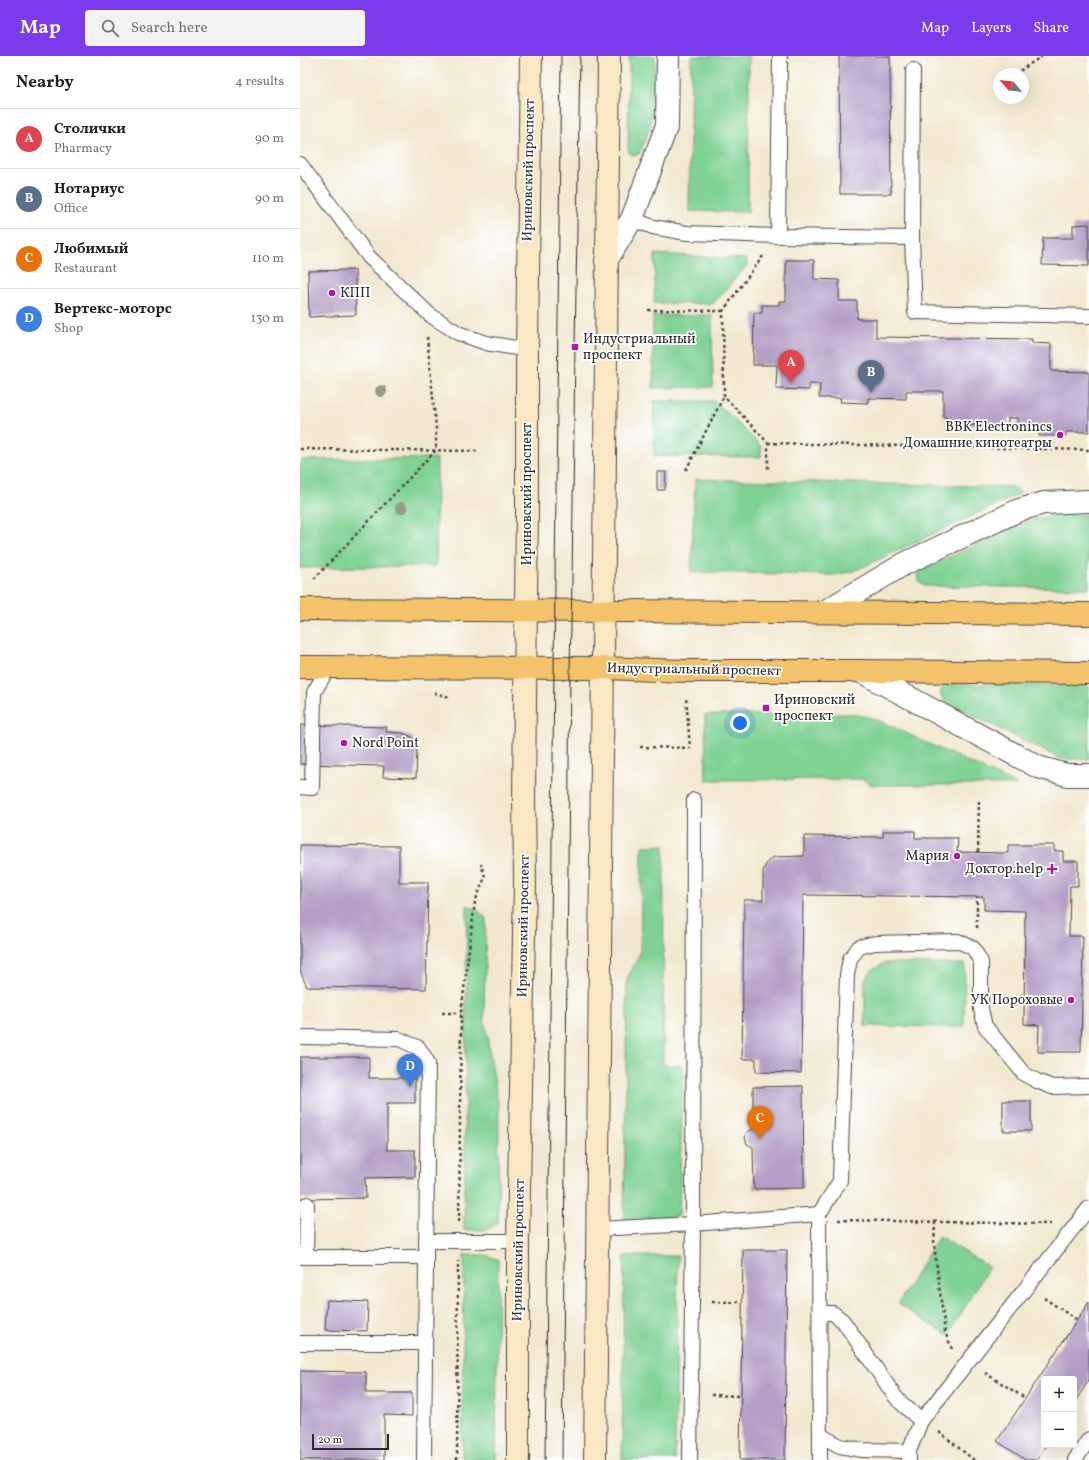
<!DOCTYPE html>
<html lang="en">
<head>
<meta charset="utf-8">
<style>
	body { margin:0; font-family:Vollkorn,serif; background:#f2f2f2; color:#202124 }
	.controls { position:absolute; right:12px; bottom:12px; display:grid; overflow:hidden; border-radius:4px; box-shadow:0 4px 16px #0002 }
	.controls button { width:36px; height:36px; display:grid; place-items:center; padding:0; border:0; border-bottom:1px solid #e0e0e0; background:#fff; color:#202124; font:20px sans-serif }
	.compass { position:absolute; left:693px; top:12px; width:36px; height:36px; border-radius:50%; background:#fff; box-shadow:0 4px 16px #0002; rotate:298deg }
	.scale { position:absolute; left:12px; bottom:10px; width:77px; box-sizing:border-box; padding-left:4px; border:2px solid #2b2b2b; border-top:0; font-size:11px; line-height:14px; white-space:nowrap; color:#2b2b2b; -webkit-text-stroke:3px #fff; paint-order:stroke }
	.you { position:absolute; left:440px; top:667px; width:14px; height:14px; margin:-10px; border:3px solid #fff; border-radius:50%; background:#1a73e8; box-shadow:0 0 0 6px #1a73e833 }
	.badge { display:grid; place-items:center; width:26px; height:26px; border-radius:50%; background:#7c3aed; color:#fff; font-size:13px; font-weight:700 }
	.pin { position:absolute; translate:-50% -33px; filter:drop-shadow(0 1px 2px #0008) }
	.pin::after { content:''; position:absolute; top:21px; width:14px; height:12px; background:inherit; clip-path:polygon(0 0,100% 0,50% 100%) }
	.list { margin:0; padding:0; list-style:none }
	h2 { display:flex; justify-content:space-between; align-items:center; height:52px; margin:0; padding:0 16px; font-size:17px }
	h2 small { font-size:13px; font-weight:400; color:#757577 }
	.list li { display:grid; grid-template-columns:26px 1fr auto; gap:12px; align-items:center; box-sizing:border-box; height:60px; padding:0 16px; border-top:1px solid #e0e0e0 }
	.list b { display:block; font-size:15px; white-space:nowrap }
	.list p { margin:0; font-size:13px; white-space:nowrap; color:#757577 }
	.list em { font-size:13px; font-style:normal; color:#757577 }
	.icon { flex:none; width:22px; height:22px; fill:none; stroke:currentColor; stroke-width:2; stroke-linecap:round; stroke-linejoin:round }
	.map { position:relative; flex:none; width:789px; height:1404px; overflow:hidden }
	header { display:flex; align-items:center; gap:24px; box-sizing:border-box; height:56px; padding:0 20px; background:#7c3aed; color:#fff }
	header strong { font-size:19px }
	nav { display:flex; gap:22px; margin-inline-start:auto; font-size:14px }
	.search { width:280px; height:36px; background:#f2f2f2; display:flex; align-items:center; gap:10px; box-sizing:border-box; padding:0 14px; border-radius:4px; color:#757577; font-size:15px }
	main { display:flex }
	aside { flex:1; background:#fff }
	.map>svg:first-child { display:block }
	.green { fill:#80d294; stroke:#567e60 }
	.building { fill:#b39fc6 }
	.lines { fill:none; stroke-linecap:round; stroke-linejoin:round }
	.service-casing { stroke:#494744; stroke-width:16 }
	.minor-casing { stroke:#494744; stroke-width:24 }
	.secondary-casing { stroke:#494744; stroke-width:24 }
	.primary-casing { stroke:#494744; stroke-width:24 }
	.path { stroke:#494744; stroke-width:2.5; stroke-dasharray:3 3; stroke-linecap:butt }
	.service { stroke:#fff; stroke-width:14 }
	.minor { stroke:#fff; stroke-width:22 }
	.secondary { stroke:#fae7c3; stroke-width:22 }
	.primary { stroke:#f3c26a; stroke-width:22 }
	.tram { stroke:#2b2b2b; stroke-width:1 }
	.tree { fill:#929c86 }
	.poi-dot { fill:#b5179e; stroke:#fff; stroke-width:1.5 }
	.labels { text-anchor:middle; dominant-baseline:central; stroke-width:3.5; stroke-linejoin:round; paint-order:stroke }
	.street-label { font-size:14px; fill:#2b2b2b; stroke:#fff }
	.poi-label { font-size:14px; fill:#2b2b2b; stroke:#fff; text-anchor:start }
</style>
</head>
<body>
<header>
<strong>Map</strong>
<div class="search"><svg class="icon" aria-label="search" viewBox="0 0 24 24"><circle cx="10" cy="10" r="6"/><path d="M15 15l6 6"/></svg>Search here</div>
<nav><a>Map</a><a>Layers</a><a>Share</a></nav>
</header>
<main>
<aside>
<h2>Nearby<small>4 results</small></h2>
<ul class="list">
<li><span class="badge" style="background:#e0444e">A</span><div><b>Столички</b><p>Pharmacy</p></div><em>90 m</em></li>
<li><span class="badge" style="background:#5c6f8a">B</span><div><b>Нотариус</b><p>Office</p></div><em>90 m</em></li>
<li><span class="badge" style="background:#e8710a">C</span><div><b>Любимый</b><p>Restaurant</p></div><em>110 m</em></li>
<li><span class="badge" style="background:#3f7fe0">D</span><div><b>Вертекс-моторс</b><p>Shop</p></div><em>130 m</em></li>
</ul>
</aside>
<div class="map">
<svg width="789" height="1404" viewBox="0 0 789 1404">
	<rect width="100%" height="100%" fill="#fff"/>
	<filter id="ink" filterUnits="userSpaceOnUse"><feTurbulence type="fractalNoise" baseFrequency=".025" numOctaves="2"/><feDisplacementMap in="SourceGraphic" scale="8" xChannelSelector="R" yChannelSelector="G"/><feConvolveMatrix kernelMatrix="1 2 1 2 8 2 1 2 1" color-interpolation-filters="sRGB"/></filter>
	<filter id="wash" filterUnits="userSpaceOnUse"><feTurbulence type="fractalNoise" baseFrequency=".012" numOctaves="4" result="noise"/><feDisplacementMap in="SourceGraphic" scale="16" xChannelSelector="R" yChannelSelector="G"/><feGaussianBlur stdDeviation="0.9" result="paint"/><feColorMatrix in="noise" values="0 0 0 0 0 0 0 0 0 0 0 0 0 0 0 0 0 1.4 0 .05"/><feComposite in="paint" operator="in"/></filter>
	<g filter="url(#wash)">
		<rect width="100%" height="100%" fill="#f2e8d0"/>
		<g class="green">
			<path d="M329 0H355C354 36 356 66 339 98L335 99 330 98 328 93Z"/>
			<path d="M391 0H449L448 156 389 155Z"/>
			<path d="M355 198 447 203V209L413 248 354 247Z"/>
			<path d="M412 259 413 331 353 332V260Z"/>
			<path d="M354 345H415L461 390V401L354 400Z"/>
			<path d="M137 402 136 510 0 512V404Z"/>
			<path d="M395 423 713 431 721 437 554 515 533 519 391 516Z"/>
			<path d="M765 458 789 459V532L628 530 621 528 618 524 617 519 621 514 724 467 742 461Z"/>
			<path d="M649 628 789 630V703H761L646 646C640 641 639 637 643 630Z"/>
			<path d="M553 658 568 661 582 666 717 729H572L562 723 406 724 405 659Z"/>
			<path d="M364 789 363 1009 383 1010 379 1160 324 1163 327 923 340 897 342 790Z"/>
			<path d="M167 849 176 853 186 862 184 961 199 1053 198 1167 186 1174H164Z"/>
			<path d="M585 907 665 908 664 971 565 970V924L573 913Z"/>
			<path d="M639 1180 689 1211 648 1279 598 1248Z"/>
			<path d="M164 1199H185L198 1203 196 1404H162Z"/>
			<path d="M324 1200H378L375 1404H322Z"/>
		</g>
		<g id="blocks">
			<g class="building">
				<path d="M539 0H590L591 138H540Z"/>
				<path d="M789 168V210L742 209 743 182H773V169Z"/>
				<path d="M486 204H514V223L539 224V245H557V263H576V281L732 283V287L751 288V315L789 316V376H766V380H739V376L718 375V362H708V369H646V361H643V335H606V343L568 342V347L540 346 541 342H519L520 328H509V334L476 333 477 309H453L454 257H462V249H479V245H486Z"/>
				<path d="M55 214 56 259 9 261 8 215Z"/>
				<path d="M357 416H366L365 434H357Z"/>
				<path d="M0 669 87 671 86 676 102 677 112 681 117 690 116 722 83 721 84 710 0 708Z"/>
				<path d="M583 775H615V782H658L657 796 708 797V789H754V795H763V805H778V830H770L769 880H783L781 996H738L739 969 724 968 725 855 684 854V841L503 839 501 1017 456 1016V1003H442L444 844H463V816L465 810 469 804 474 801 504 800V780L583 781Z"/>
				<path d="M0 789 99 790V826H128L126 933 7 931 0 915Z"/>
				<path d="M0 1001H69V1022H115V1047H87V1094H115V1121L65 1122 66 1142 0 1143Z"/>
				<path d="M503 1030 504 1132 454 1133 453 1091 447 1088 445 1082 447 1076 453 1073V1031Z"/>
				<rect x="703" y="1045" width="28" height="30"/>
				<path d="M443 1194H487L485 1404H440Z"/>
				<path d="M27 1244 68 1246 67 1275 25 1274Z"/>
				<path d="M789 1246V1324L774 1347V1323H744V1389H746L737 1404H726L697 1385Z"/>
				<path d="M0 1315 66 1316V1337H112V1360L84 1359V1404H0Z"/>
			</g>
		</g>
	</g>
	<g filter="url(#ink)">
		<use href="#blocks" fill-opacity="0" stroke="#494744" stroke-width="1"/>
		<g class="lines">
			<defs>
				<g id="service">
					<path d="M613 14 612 182 615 256 789 260"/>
					<path d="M0 108 69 201 130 259 158 277 186 287 227 294"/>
					<path d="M332 163 353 171 387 177 478 180 480 0"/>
					<path d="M478 180 612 182"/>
					<path d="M0 731 12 732 14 636 29 611"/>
					<path d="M0 981 99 983 119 992 128 1007 124 1404"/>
					<path d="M519 1158 520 1404"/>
					<path d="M297 1173 393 1168 519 1158 540 1125 547 919 550 903 559 891 575 887 658 885 673 892 681 906V953L685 970 724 1018 737 1025 752 1031 789 1030"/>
					<path d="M126 1185H218"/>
					<path d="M0 1201H126"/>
					<path d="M6 1201 7 1148"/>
					<path d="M520 1257H533L543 1265 597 1343 621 1365"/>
					<path d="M0 1287H125"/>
					<path d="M520 1379 540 1390 563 1394 609 1395"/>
					<path d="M390 1404 393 1168 394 744"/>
					<path d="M609 1404V1395L621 1365 789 1152"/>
					<path d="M775 1404 789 1383"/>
				</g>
				<g id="minor">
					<path d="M306 205 332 163 367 69 368 0"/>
					<path d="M524 556 604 508 719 454 744 447 789 445"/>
					<path d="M560 615 738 711 767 719H789"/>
				</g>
				<g id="secondary">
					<path d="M218 1404V1185L225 828 224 741 227 452V294L231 0"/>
					<path d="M295 1404 309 0"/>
				</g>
				<g id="primary">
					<path d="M0 553 789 558"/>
					<path d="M0 611 302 612 386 615H560L789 617"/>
				</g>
			</defs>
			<use href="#service" class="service-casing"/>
			<use href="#minor" class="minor-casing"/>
			<use href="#secondary" class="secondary-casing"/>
			<use href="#primary" class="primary-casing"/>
			<g class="path">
				<path d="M715 18 742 0"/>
				<path d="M463 200 423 255 424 340 468 387V415"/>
				<path d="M348 254 423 255"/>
				<path d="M468 387 789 394"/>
				<path d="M0 393 179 395"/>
				<path d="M386 414 424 340"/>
				<path d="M14 523 136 394V372L127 281"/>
				<path d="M134 637 150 641"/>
				<path d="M340 691 390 692 386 641"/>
				<path d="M678 796 679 742"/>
				<path d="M677 872V841"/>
				<path d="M142 957H161"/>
				<path d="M538 1164 751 1168"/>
				<path d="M159 1166 161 957 175 846 185 821 181 808"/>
				<path d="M635 1166 634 1188 645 1276 652 1293"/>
				<path d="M744 1242 777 1264"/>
				<path d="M412 1246H442"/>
				<path d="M685 1317 725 1342"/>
				<path d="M411 1339 441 1340"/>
				<path d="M639 1376 674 1404"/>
				<path d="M157 1404 158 1205"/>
			</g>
			<use href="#service" class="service"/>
			<use href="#minor" class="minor"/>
			<use href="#secondary" class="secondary"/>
			<use href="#primary" class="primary"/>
			<g class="tram">
				<path d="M245 1404 261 0"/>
				<path d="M262 1404 270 612 272 527 275 291 280 0"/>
			</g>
		</g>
		<g class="tree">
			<circle cx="81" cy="335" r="6"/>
			<circle cx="101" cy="452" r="6"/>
		</g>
	</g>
	<g class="poi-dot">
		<circle cx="32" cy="237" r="4"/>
		<rect x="271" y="287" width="8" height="8" rx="2"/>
		<circle cx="760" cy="379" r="4"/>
		<rect x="462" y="648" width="8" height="8" rx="2"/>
		<circle cx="44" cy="687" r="4"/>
		<circle cx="657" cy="800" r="4"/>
		<path d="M750 807h4v4h4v4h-4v4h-4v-4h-4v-4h4z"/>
		<circle cx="771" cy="944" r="4"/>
	</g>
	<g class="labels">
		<g class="street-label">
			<text transform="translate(229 114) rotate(-89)">Ириновский проспект</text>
			<text transform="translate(227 438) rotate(-90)">Ириновский проспект</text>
			<text transform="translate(394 614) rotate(1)">Индустриальный проспект</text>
			<text transform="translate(224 870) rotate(-89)">Ириновский проспект</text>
			<text transform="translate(219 1194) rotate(-89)">Ириновский проспект</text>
		</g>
		<g class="poi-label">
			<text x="40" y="237">КПП</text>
			<text x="283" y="283">Индустриальный<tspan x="283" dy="16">проспект</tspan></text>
			<text x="752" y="371" text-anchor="end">BBK Electronincs<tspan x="752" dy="16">Домашние кинотеатры</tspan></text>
			<text x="474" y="644">Ириновский<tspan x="474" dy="16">проспект</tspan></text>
			<text x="52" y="687">Nord Point</text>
			<text x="649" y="800" text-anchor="end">Мария</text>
			<text x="743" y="813" text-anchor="end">Доктор.help</text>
			<text x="763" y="944" text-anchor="end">УК Пороховые</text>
		</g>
	</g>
</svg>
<div class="controls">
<button>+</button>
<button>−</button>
</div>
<svg class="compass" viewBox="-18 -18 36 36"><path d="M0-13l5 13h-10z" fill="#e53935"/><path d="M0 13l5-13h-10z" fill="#757577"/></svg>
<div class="scale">20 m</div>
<div class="you"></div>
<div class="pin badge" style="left:491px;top:327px;background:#e0444e">A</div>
<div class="pin badge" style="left:571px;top:337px;background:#5c6f8a">B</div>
<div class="pin badge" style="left:460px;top:1083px;background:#e8710a">C</div>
<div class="pin badge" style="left:110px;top:1031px;background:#3f7fe0">D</div>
</div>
</main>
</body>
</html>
